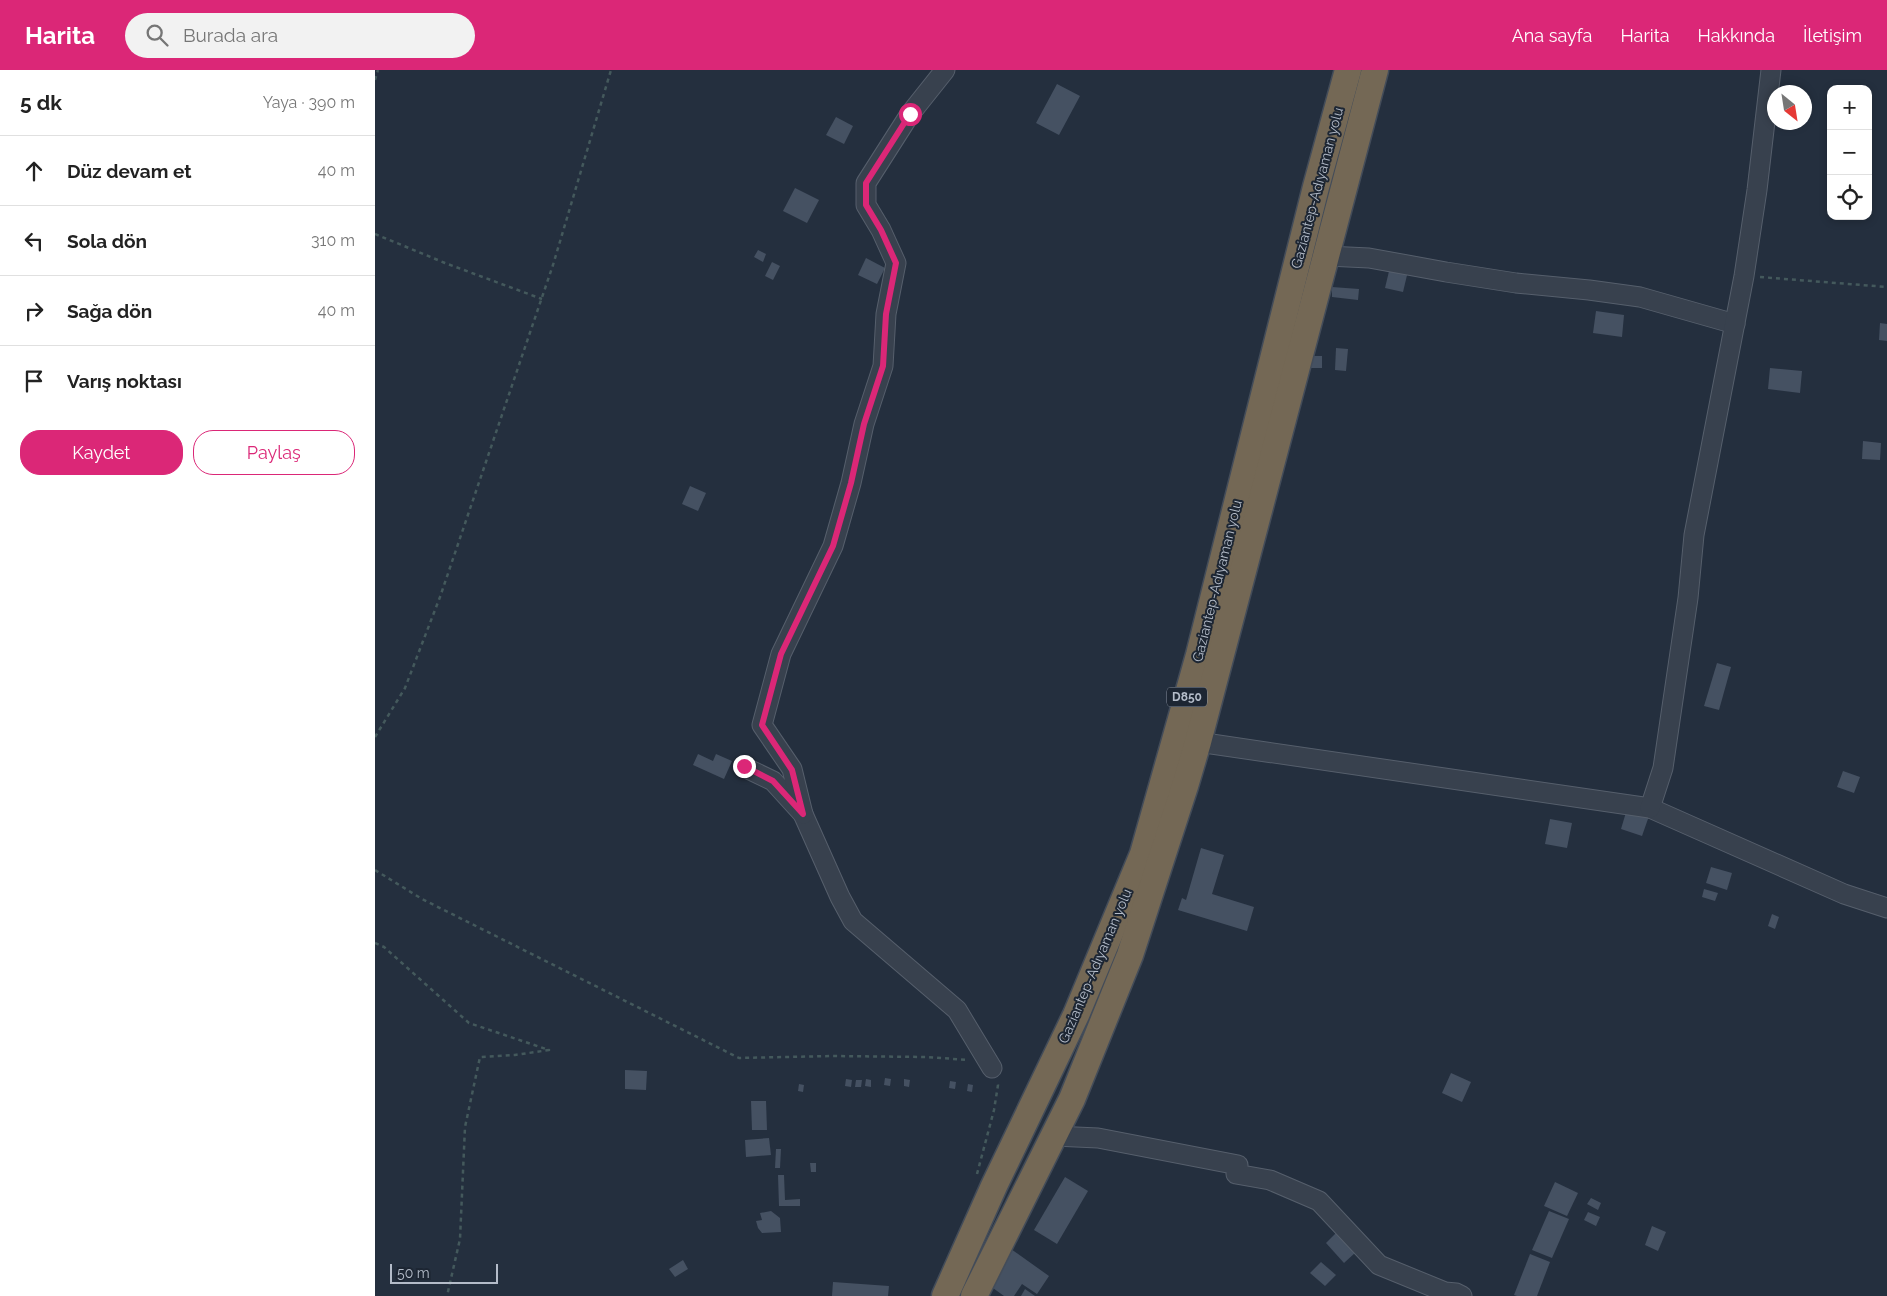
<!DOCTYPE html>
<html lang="tr">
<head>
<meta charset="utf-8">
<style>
	body { margin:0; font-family:Raleway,sans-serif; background:#f2f2f2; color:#222 }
	.controls { position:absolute; right:15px; top:15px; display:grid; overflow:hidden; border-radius:10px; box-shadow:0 2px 8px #0003 }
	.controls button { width:45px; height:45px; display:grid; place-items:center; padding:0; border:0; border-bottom:1px solid #e0e0e0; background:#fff; color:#222; font:25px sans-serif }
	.compass { position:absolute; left:1392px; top:15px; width:45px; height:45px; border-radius:50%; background:#fff; box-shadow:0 2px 8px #0003; rotate:150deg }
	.scale { position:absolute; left:15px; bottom:12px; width:108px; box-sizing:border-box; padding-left:5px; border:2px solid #b4bcc9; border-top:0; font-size:14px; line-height:18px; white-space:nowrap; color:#b4bcc9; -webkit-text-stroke:4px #1d2633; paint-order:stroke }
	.stop { position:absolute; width:15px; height:15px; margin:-11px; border:4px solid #db2777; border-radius:50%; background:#fff }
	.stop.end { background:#db2777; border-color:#fff; box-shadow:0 1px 5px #0008 }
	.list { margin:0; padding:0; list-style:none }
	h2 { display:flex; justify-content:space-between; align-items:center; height:65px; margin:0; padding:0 20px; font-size:21px }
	h2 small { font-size:16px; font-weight:400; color:#767676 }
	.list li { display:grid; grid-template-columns:32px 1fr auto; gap:15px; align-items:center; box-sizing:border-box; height:70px; padding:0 20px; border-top:1px solid #e0e0e0 }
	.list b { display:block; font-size:19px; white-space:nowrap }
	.list em { font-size:16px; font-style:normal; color:#767676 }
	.actions { display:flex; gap:10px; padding:15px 20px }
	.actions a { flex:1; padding:11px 0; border:1px solid #db2777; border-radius:20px; text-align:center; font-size:18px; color:#db2777 }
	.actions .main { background:#db2777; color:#fff }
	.icon { flex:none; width:28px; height:28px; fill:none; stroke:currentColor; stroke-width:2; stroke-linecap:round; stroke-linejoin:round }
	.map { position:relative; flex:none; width:1512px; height:1226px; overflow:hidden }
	header { display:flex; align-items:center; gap:30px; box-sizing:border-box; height:70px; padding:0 25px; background:#db2777; color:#fff }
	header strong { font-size:24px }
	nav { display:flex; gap:28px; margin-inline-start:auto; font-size:18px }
	.search { width:350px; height:45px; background:#f2f2f2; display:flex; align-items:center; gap:12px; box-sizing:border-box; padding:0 18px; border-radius:28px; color:#767676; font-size:19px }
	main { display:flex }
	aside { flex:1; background:#fff }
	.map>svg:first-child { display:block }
	.building { fill:#455162 }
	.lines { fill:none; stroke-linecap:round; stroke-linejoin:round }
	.minor-casing { stroke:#565f6c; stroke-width:21 }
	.highway-casing { stroke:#434c59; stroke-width:29 }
	.path { stroke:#44595c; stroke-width:2.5; stroke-dasharray:4 4; stroke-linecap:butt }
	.minor { stroke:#38414e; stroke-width:19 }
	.highway { stroke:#746855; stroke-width:26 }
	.route { stroke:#db2777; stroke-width:6 }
	.labels { text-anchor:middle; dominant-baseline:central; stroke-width:4; stroke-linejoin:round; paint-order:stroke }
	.shield { fill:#1d2633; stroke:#878f9c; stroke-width:1 }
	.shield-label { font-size:12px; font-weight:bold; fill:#b4bcc9 }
	.street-label { font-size:14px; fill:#b4bcc9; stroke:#1d2633 }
</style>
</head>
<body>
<header>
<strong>Harita</strong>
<div class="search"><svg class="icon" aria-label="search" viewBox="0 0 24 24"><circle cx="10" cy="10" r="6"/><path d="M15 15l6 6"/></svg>Burada ara</div>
<nav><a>Ana sayfa</a><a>Harita</a><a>Hakkında</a><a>İletişim</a></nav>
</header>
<main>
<aside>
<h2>5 dk<small>Yaya · 390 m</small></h2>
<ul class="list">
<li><svg class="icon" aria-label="ahead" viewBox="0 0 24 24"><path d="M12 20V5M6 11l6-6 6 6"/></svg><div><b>Düz devam et</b></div><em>40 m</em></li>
<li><svg class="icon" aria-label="left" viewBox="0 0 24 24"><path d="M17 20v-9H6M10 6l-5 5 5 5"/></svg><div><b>Sola dön</b></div><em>310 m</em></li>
<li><svg class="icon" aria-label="right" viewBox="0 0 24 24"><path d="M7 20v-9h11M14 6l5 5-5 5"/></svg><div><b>Sağa dön</b></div><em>40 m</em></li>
<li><svg class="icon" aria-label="arrive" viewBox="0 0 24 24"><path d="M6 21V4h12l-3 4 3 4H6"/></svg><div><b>Varış noktası</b></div></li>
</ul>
<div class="actions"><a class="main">Kaydet</a><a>Paylaş</a></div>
</aside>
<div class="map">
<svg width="1512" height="1226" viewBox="0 0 1512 1226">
	<rect width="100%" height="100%" fill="#242f3e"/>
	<g class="building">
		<path d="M682 14 705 26 684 65 661 53Z"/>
		<path d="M461 47 478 56 469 74 451 65Z"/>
		<path d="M420 118 444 130 432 153 408 141Z"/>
		<path d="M383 180 391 184 388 192 379 187Z"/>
		<path d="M491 188 510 198 502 214 483 205Z"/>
		<path d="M397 192 405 196 398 210 390 206Z"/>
		<path d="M1015 197 1033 201 1028 222 1010 218Z"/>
		<path d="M957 217 984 219 983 230 957 227Z"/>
		<path d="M1221 241 1249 245 1247 267 1218 263Z"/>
		<path d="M1505 253 1512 254V271L1504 270Z"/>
		<path d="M961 278 973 279 971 301 960 300Z"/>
		<rect x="930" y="286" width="17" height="12"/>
		<path d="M1395 298 1427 301 1425 323 1393 319Z"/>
		<path d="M1488 371 1506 373 1505 390 1487 389Z"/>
		<path d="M315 416 331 423 323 441 307 434Z"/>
		<path d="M1342 593 1356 597 1344 640 1329 636Z"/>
		<path d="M323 684 338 691 341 684 357 691 349 709 318 695Z"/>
		<path d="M1468 701 1485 707 1479 723 1462 717Z"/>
		<path d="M1252 739 1274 746 1267 766 1246 759Z"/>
		<path d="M1175 749 1197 753 1192 778 1170 774Z"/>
		<path d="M826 778 849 785 837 824 879 837 872 861 803 840 807 828 811 830Z"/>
		<path d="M1336 797 1357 803 1352 820 1331 813Z"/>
		<path d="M1329 819 1343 823 1340 831 1327 827Z"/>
		<path d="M1397 844 1404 847 1400 859 1393 856Z"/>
		<path d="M250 1000 272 1001 271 1020 250 1019Z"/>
		<path d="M1076 1003 1096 1012 1087 1032 1067 1023Z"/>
		<path d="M510 1008 516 1009 515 1016 509 1015Z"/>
		<path d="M471 1009 477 1010 476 1017 470 1016Z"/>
		<path d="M491 1009 496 1010V1017L490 1016Z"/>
		<path d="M529 1009 535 1010 534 1017 529 1016Z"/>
		<path d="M481 1010H487L486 1017H480Z"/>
		<path d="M575 1011 581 1012 580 1019 574 1018Z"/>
		<path d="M424 1014 429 1015 428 1022 423 1021Z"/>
		<path d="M593 1014 598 1015 597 1022 592 1021Z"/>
		<path d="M376 1031H391L392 1060H377Z"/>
		<path d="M394 1068 396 1085 371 1087 370 1070Z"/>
		<path d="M401 1079H406L405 1098H400Z"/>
		<path d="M435 1093H441V1102H436Z"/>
		<path d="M403 1105H409L410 1130 425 1129V1136H404Z"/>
		<path d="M690 1107 713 1121 682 1174 659 1160Z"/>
		<path d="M1180 1112 1203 1123 1192 1146 1169 1136Z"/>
		<path d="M1216 1128 1226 1133 1223 1140 1212 1134Z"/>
		<path d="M396 1141 405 1148 406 1162 387 1163 383 1158 381 1151 387 1150 385 1143Z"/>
		<path d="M1174 1141 1194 1149 1177 1188 1157 1180Z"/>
		<path d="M1213 1142 1225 1147 1221 1156 1209 1150Z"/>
		<path d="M1277 1156 1291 1162 1283 1181 1270 1175Z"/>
		<path d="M962 1162 981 1182 969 1193 951 1173Z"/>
		<path d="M636 1179 674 1206 662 1224 647 1214 639 1226H629L611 1213Z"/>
		<path d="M1155 1184 1175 1192 1162 1226H1142L1139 1225Z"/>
		<path d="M308 1190 313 1199 300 1207 294 1199Z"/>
		<path d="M946 1192 961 1205 950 1216 935 1203Z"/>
		<path d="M458 1212 514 1216 513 1226H457Z"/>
		<path d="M650 1219 660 1226H646Z"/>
	</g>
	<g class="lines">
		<defs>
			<g id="minor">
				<path d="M952 186 994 188 1071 202 1141 213 1214 220 1265 227 1360 254"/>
				<path d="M823 672 1275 738 1469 824 1512 838"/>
				<path d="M369 697 398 711 428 744 465 827 478 851 582 940 617 998"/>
				<path d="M1275 738 1288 698 1313 528 1319 465 1369 206 1382 120 1396 0"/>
				<path d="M428 744 417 699 387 655 406 584 458 476 476 413 489 354 508 296 511 244 521 193 506 160 491 135V113L535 44 570 0"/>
				<path d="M679 1066 723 1068 863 1095 861 1104 895 1110 944 1131 1004 1195 1070 1222 1081 1223 1087 1226"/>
			</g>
			<g id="highway">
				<path d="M570 1226 619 1116 701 945 768 784 824 585 941 117 973 0"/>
				<path d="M599 1226 697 1029 755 885 810 716 823 672 1000 0"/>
			</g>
		</defs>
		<use href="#minor" class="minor-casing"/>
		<use href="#highway" class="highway-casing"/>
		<g class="path">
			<path d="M0 10 3 0"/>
			<path d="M0 164 70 193 167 229"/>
			<path d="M1385 207 1512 217"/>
			<path d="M0 667 30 618 65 527 178 195 236 0"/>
			<path d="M0 800 47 829 364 988 456 986 552 987 593 990"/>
			<path d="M0 873 9 877 94 953 174 980 140 985 105 987 90 1057 85 1169 72 1226"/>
			<path d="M602 1104 619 1040 623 1015 622 1012"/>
		</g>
		<use href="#minor" class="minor"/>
		<use href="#highway" class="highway"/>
	</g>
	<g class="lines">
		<path class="route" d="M369 696 398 711 428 744 417 700 387 655 406 584 458 476 476 413 489 354 508 296 511 244 521 193 506 160 491 135V113L535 44"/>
	</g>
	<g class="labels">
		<rect class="shield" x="792" y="617.5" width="40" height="19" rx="4"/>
		<g class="shield-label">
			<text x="812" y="627">D850</text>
		</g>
		<g class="street-label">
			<text transform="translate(942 118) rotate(-75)">Gaziantep-Adıyaman yolu</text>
			<text transform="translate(842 511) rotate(-76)">Gaziantep-Adıyaman yolu</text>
			<text transform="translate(720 896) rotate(-67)">Gaziantep-Adıyaman yolu</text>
		</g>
	</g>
</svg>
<div class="controls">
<button>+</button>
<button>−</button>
<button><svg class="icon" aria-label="locate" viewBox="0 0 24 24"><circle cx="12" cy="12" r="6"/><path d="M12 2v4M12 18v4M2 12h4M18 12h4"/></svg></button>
</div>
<svg class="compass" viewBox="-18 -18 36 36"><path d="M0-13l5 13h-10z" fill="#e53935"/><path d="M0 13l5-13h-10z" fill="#767676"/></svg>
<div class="scale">50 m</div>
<div class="stop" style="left:535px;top:44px"></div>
<div class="stop end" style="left:369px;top:696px"></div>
</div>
</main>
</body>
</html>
